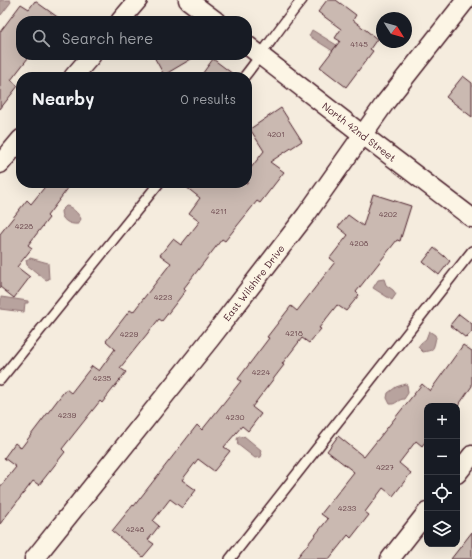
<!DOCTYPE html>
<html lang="en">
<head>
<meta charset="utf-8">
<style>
	body { margin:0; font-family:Mali,sans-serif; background:#20242c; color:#f1f3f6 }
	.controls { position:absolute; right:12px; bottom:12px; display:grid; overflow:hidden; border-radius:8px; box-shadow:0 4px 16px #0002 }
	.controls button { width:36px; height:36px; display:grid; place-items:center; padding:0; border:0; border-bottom:1px solid #363941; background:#171b24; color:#f1f3f6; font:20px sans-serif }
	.compass { position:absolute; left:376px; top:12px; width:36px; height:36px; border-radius:50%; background:#171b24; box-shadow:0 4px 16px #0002; rotate:127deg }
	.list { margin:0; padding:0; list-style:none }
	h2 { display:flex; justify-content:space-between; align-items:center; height:52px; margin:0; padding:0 16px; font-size:17px }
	h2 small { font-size:13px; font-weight:400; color:#9ea1a6 }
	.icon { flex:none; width:22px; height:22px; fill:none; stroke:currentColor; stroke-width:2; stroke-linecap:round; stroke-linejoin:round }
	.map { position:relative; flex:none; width:472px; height:559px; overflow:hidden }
	.search { position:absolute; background:#171b24; box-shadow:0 4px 16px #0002; left:16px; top:16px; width:236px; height:44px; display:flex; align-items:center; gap:10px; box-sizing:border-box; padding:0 14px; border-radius:16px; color:#9ea1a6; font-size:15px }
	.panel { position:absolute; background:#171b24; box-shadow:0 4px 16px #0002; left:16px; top:72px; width:236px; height:116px; border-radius:16px }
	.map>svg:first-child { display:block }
	.water { fill:#b8a39e; stroke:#8c6e70 }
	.building { fill:#cab9b1; stroke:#4a1f2b }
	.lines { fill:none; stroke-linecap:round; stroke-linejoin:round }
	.service-casing { stroke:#4a1f2b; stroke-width:12 }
	.minor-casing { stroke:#4a1f2b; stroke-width:21 }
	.service { stroke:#fcf5e5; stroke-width:9 }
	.minor { stroke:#fcf5e5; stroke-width:18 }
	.labels { text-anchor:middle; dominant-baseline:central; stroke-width:3; stroke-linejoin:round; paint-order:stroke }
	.number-label { font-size:8px; fill:#6a464c }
	.street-label { font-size:10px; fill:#4a1f2b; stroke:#fcf5e5 }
</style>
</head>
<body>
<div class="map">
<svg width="472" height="559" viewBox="0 0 472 559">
	<rect width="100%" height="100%" fill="#f5ecde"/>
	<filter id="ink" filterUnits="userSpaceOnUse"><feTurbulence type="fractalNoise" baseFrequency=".025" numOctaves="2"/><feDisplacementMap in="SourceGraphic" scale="8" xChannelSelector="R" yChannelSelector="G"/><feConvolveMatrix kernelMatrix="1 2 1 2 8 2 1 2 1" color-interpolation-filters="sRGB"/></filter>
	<g filter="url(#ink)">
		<g class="water">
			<path d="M0 0H10L11 2 1 15 0 14Z"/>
			<path d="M312 30 348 52 344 58 309 36Z"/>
			<path d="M66 206C71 206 79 214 81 219L78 224C69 225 61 220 61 211Z"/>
			<path d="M30 258 48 263 49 279 46 280 27 265 26 260Z"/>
			<path d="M384 279 386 285 393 290 396 294 392 300 373 288 378 280Z"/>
			<path d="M1 297 28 301V303H25L24 312 0 309Z"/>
			<path d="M429 331 435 335C437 341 436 335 435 342 433 351 432 350 423 352L418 347 421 343 426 339Z"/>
			<path d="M405 384 407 385 408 393 404 399C398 399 396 405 390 404L387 398 388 393 396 387Z"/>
			<path d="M239 436 243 437 244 436 261 450 260 452 262 454 261 457 255 458 237 444 238 443 237 439Z"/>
		</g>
		<g class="building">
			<path d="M327 0H336L356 15 353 20 377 39 370 49 373 51 346 87 320 67 340 41 335 38 341 29 318 12Z"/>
			<path d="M35 1 63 21H21V55H24L28 58 11 80 18 86 0 109V32L21 4 29 9Z"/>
			<path d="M153 55H198L164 75Z"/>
			<path d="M213 59 237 77H200Z"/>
			<path d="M463 76 472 83V117L446 97Z"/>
			<path d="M281 108 302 141 270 162 284 172 260 203 257 201 225 241 222 239 184 288 186 290 162 321 159 319 120 368 126 372 102 403 100 401 62 449 65 452 39 485 33 481 0 524V487L16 467 4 458 15 443 21 448 66 389 71 393 92 366 99 371 115 349 106 341 130 310 133 312 171 263 160 255 173 239 181 245 200 221 189 213 200 198 181 183H247V173L264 151 250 129Z"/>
			<path d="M48 183H72L47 216 49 218 28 245 32 248 17 267 30 277 14 298 0 287V234L27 200 31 204Z"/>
			<path d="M373 194 411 206 400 241 397 240 356 292 359 295 346 311 337 305 319 328 321 329 309 343 302 338 282 364 284 365 252 407 261 414 248 431 242 426 224 447 230 451 214 471 198 459 182 480 196 490 182 508 170 499 153 521 159 526 148 540 154 544 143 557 112 531 133 505 134 506 197 425 202 430 241 381 238 379 269 338 267 337 291 306 297 311 335 262 330 258 348 235 338 227 348 215 363 226Z"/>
			<path d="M434 248 450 261 439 275 423 262Z"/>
			<path d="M459 314 472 324V331L466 338 450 325Z"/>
			<path d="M463 345 472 351V386L458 406H427V439L422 446 416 441 399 463 411 473 393 496 383 488 365 512 369 515 351 538 348 535 329 559H296L328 519 321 514 354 472 327 451 338 436 364 457 422 384 430 391Z"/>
			<path d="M472 532V559H451Z"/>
		</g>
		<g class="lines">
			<defs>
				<g id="service">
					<path d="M244 77C264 52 281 25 302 0"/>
					<path d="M0 380 159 183"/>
					<path d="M230 559 472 251"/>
				</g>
				<g id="minor">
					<path d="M188 0 216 21"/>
					<path d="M120 21 138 0"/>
					<path id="s1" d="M247 45 363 135 472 218"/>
					<path d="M73 77 92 55"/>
					<path d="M0 164 21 139"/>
					<path d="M457 474 472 455"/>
					<path id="s2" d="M34 559 211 338 306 215 385 103 466 0"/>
					<path d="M390 559 427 512"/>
				</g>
			</defs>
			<use href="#service" class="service-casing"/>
			<use href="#minor" class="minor-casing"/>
			<use href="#service" class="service"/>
			<use href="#minor" class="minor"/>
		</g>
	</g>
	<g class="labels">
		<g class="number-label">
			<text x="359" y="44">4145</text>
			<text x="276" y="134">4201</text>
			<text x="219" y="211">4211</text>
			<text x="388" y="214">4202</text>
			<text x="24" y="226">4228</text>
			<text x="359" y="243">4208</text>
			<text x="163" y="297">4223</text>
			<text x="294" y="333">4218</text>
			<text x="129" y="334">4229</text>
			<text x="261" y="372">4224</text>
			<text x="102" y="378">4235</text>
			<text x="67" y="415">4239</text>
			<text x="235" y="417">4230</text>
			<text x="385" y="467">4227</text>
			<text x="347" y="508">4233</text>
			<text x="135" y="529">4248</text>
		</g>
		<g class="street-label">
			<text stroke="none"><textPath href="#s1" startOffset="142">North 42nd Street</textPath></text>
			<text stroke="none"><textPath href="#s2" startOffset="353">East Wilshire Drive</textPath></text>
		</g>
	</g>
</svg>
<div class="controls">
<button>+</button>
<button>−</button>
<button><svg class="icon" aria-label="locate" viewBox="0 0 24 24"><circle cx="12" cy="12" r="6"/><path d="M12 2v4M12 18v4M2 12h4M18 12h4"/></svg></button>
<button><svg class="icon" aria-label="layers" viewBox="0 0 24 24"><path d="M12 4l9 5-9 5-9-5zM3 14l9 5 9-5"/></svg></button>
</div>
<svg class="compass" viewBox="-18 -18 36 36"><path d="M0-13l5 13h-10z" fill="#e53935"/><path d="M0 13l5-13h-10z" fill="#9ea1a6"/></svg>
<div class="search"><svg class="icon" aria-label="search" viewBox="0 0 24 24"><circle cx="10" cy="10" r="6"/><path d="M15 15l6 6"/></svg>Search here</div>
<section class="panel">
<h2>Nearby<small>0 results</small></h2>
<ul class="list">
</ul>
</section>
</div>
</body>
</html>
